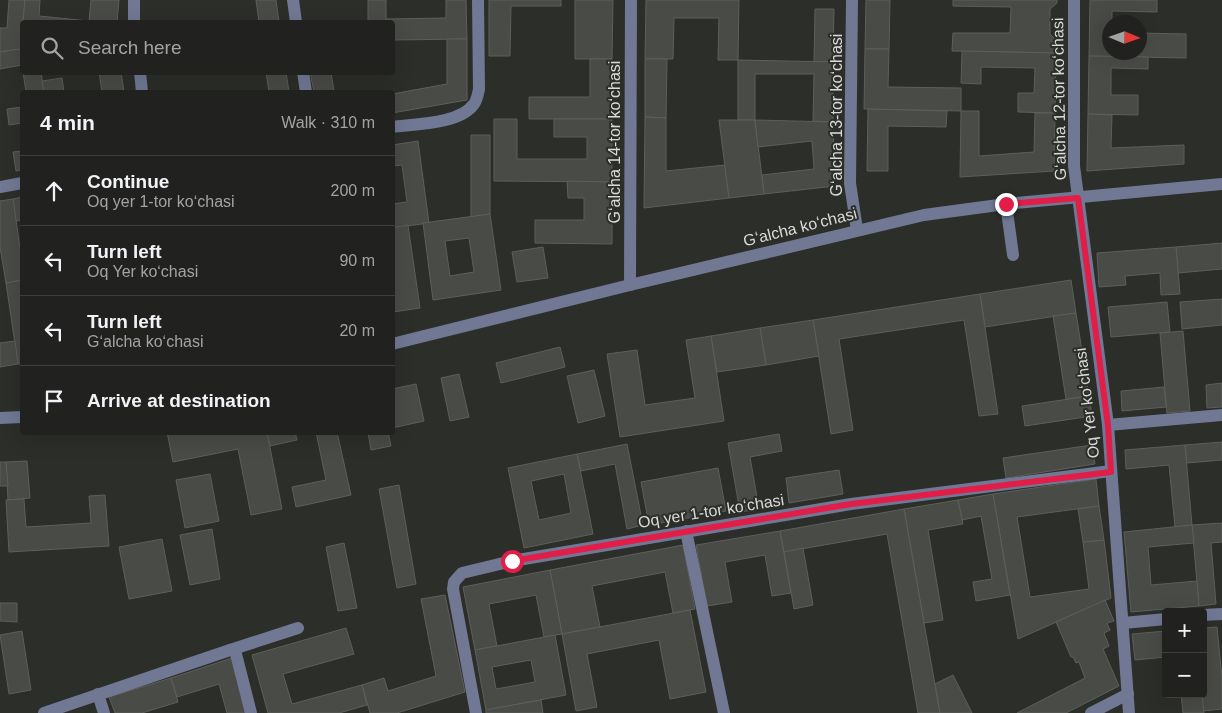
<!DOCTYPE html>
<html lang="en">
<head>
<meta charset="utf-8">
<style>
	body { margin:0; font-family:Helvetica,sans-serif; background:#292a28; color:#f1f3f6 }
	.controls { position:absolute; right:15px; bottom:15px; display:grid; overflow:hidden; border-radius:5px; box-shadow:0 5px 20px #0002 }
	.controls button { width:45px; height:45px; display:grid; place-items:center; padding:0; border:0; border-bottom:1px solid #3e3f3d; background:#21221f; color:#f1f3f6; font:25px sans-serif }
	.compass { position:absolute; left:1102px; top:15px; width:45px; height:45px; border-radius:50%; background:#21221f; box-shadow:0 5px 20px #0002; rotate:92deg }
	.stop { position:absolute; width:15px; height:15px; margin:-11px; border:4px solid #e11d48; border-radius:50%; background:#fff }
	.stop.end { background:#e11d48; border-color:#fff; box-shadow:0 1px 5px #0008 }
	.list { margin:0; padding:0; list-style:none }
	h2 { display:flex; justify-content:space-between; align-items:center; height:65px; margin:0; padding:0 20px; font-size:21px }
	h2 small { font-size:16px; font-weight:400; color:#a2a4a4 }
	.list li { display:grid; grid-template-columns:32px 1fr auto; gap:15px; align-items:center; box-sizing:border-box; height:70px; padding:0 20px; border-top:1px solid #3e3f3d }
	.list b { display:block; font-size:19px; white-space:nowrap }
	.list p { margin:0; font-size:16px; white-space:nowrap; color:#a2a4a4 }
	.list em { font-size:16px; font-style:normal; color:#a2a4a4 }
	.icon { flex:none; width:28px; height:28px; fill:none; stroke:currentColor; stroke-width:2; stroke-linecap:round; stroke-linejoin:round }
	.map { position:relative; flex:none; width:1222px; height:713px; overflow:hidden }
	.search { position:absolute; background:#21221f; box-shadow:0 5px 20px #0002; left:20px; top:20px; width:375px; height:55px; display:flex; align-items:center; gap:12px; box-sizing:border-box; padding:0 18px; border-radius:5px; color:#a2a4a4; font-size:19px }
	.panel { position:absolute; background:#21221f; box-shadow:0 5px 20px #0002; left:20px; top:90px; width:375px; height:345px; border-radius:5px }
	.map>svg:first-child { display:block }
	.building { fill:#494b46; stroke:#5d5f5a; fill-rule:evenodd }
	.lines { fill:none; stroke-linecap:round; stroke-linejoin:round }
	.minor { stroke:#707894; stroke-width:12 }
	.route { stroke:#e11d48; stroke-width:6 }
	.labels { text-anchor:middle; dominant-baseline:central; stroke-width:4; stroke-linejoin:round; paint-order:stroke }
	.street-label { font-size:16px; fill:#dadbd8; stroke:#2c2e29 }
</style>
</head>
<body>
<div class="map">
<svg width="1222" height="713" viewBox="0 0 1222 713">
	<rect width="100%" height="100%" fill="#2c2e29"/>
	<g class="building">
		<path d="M9 0H25L20 49 0 52V28H7Z"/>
		<path d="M25 0H40L39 16 89 21 91 0H119L117 22H23Z"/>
		<path d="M256 0H276L279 22H259Z"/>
		<rect x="368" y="0" width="18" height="22"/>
		<path d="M446 0H466L467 39 392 40V22H386V19L446 18Z"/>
		<path d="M489 0H561V6H511L510 56H489Z"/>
		<path d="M575 0H613L612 59H575Z"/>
		<path d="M646 0H739L738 60H718L719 18H674L673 59H645Z"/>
		<path d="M866 0H890L889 49H865Z"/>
		<path d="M953 0H1057V3L1050 9V34L1056 40V53L952 51 953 33H1010L1011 7 953 6Z"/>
		<path d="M1090 0H1157V12L1112 11V22H1110V52H1140V33L1186 34V58L1089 56Z"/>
		<path d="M815 9H834L833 62H814Z"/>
		<path d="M447 39H467V100L392 113V94L447 84Z"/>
		<path d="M20 49H22V67V65L0 69V52Z"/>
		<path d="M865 49H889L888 87 961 88V111L864 109Z"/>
		<path d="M962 51 1056 53 1055 113 1018 112V93H1034L1035 68 981 67V84L961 83Z"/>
		<path d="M1089 56 1148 57V69L1111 68V95H1138V115L1088 114Z"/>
		<path d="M590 59H612V119H529V97H590Z"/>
		<path d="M645 59H667L666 118 645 117Z"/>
		<path d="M738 60 833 62V122L813 121 814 74H755V120H738Z"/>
		<path d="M23 72H41L44 92H26Z"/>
		<path d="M99 72H121L124 92H102Z"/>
		<path d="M266 72H286L289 92H269Z"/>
		<path d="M310 72H331L334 92H314Z"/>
		<path d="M62 78 64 92H44L42 81Z"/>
		<path d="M22 107V123L9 125 7 109Z"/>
		<path d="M868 109 947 111 946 127 888 126V171H867Z"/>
		<path d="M961 111H979V156L1034 152 1035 113H1055L1054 171 960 177Z"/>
		<path d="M1088 114 1112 115 1111 148 1184 145V164L1087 171Z"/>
		<path d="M645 117 666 118V171L725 165 729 198 644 208Z"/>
		<path d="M494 119H517V159H587V137H554V119H612V182L494 181Z"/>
		<path d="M719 120H755L764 194 729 198Z"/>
		<path d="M755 120 833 122 835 186 764 194 762 175 814 169 812 141 758 147Z"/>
		<path d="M471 135H490V214L471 217Z"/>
		<path d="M418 141 429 223 392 228V204L407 202 402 165 392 166V145Z"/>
		<path d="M22 151V170L16 171 13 152Z"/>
		<path d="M567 181 612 182V244L535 243V220H584V198H568Z"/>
		<path d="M22 197V220L16 221 13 199Z"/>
		<path d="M13 199 22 262V280L6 283 0 247V201Z"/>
		<path d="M490 214 501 290 433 300 423 223ZM469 238 474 272 450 276 445 241Z"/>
		<path d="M408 225 420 308 393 312 392 228Z"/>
		<path d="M1222 243V269L1178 273 1176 247Z"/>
		<path d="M543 247 548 278 517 282 512 252Z"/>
		<path d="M1176 247 1180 294 1161 295 1160 273 1125 276 1126 285 1099 287 1097 253Z"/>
		<path d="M22 280V364H18L6 283Z"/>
		<path d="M1071 280 1076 313 985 327 980 294Z"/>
		<path d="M980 294 998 414 979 416 964 320 839 339 853 430 831 434 813 320Z"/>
		<path d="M1222 299V325L1182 329 1180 302Z"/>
		<path d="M1167 302 1170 332 1111 337 1108 307Z"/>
		<path d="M1076 313 1089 396 1066 399 1053 316Z"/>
		<path d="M813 320 819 356 766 365 760 328Z"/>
		<path d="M760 328 766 365 717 372 711 336Z"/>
		<path d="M1183 331 1190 411 1167 413 1160 333Z"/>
		<path d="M711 336 724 421 620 437 607 354 637 350 645 405 695 398 686 340Z"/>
		<path d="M15 341 18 364 0 367V343Z"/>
		<path d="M560 347 565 367 501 383 496 363Z"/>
		<path d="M594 370 605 416 578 423 567 376Z"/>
		<path d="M459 374 469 417 450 421 441 378Z"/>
		<path d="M1222 383V407L1207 408 1206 385Z"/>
		<path d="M416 384 424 421 392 428V389Z"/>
		<path d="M1164 387 1166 407 1122 411 1121 391Z"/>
		<path d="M1089 396 1092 416 1025 426 1022 406Z"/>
		<path d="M167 432H267L282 509 251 515 238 449 173 462Z"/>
		<path d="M267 432H295L297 440 270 446Z"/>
		<path d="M316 432H337L351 495 296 507 292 487 326 480Z"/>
		<path d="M368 432H388L391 446 371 450Z"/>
		<path d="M779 434 782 451 750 457 759 509 740 512 728 443Z"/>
		<path d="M1222 442V460L1187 463 1185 445Z"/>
		<path d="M627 444 643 525 627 529 615 464 581 471 577 454Z"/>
		<path d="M1092 445 1095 464 1006 478 1003 458Z"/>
		<path d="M1185 445 1192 525 1175 527 1169 465 1126 469 1125 450Z"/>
		<path d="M577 454 593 534 524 548 508 468ZM564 474 571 513 539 520 531 481Z"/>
		<path d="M27 461 30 498 8 500 6 462Z"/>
		<path d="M0 462H6L8 486H0Z"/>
		<path d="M718 468 726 511 649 525 641 482Z"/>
		<path d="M839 470 843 494 789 503 786 478Z"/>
		<path d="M210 474 219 521 185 528 176 480Z"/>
		<path d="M1096 479 1099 506 1017 517 1030 597 1089 589 1083 542 1104 540 1111 598 1018 639 993 494Z"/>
		<path d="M399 485 416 584 397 588 379 489Z"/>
		<path d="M993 494 1010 595 976 601 973 582 992 579 981 516 962 520 958 500Z"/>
		<path d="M105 495 109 546 9 552 6 500 24 499 26 527 91 523 89 496Z"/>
		<path d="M958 500 963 524 928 530 943 620 924 623 904 509Z"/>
		<path d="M1099 506 1104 540 1083 542 1078 509Z"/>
		<path d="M904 509 924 623 940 713H918L887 534 784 552 780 531Z"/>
		<path d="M1222 523V542L1211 543 1216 604 1199 606 1192 525Z"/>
		<path d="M1192 525 1194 543 1148 547 1151 585 1197 581 1199 606 1131 612 1124 532Z"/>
		<path d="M212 529 220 579 190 585 180 535Z"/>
		<path d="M780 531 791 593 772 596 765 555 725 562 732 602 707 606 696 545Z"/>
		<path d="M162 539 172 591 129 599 119 547Z"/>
		<path d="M344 543 357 608 338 611 326 547Z"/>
		<path d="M683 545 695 609 673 613 665 572 592 586 600 627 562 634 550 570Z"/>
		<path d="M803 548 813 605 794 609 784 552Z"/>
		<path d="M550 570 562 634 544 637 536 595 489 604 497 646 475 650 463 587Z"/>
		<path d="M445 595 465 692 397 713H370L362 685 384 678 388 691 436 676 421 599Z"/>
		<path d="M1105 600 1114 621 1107 623 1110 630 1104 633 1109 646 1103 649 1119 686 1066 713H1017L1085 678 1079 662 1076 663 1073 657H1071L1056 622Z"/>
		<path d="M0 603H17V622L0 621Z"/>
		<path d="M690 610 706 692 670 699 659 640 587 654 597 707 576 711 562 634Z"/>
		<path d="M1217 627 1222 678V709L1203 711 1202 694H1203V628Z"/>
		<path d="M346 628 354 654 283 674 292 704 362 685 367 705 339 713H268L252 655Z"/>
		<path d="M22 631 31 690 9 694 0 635Z"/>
		<path d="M1166 631V657L1135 660 1132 634Z"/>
		<path d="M555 635 566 695 486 710 475 650ZM531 660 535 682 496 689 492 667Z"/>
		<path d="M232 658 246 713H227L219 684 177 697 171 678Z"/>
		<path d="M953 675 972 713H940L935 684Z"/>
		<path d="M171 678 178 702 142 713H115L109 697Z"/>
		<path d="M1181 694H1202L1204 713H1183Z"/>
		<path d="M541 700 543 713H486V710Z"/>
	</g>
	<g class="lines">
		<g class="minor">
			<path d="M134 0V22"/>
			<path d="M293 0 296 22"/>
			<path d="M852 0 850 183 857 230"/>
			<path d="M1074 0V166L1108 425 1129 713"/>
			<path d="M140 72 142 92"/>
			<path d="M303 72 306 92"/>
			<path d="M392 127C416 124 460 124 474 104 477 100 478 94 479 89L478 0"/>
			<path d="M0 187 22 183"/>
			<path d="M1006 204 1013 255"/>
			<path d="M630 285 631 0"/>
			<path d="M392 344 630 285 924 215 1006 204 1222 184"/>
			<path d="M0 418 22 417"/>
			<path d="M1108 425 1222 415"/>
			<path d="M686 531 724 713"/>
			<path d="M1203 615 1222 614"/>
			<path d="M1123 623 1166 619"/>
			<path d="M230 650 298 628"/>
			<path d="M98 694 104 713"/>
			<path d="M44 713 230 650 234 651 236 654 251 713"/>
			<path d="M476 713 453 589 454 582 462 573 512 561 851 504 1111 471"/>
			<path d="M1091 713 1128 694"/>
		</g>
	</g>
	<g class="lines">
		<path class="route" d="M512 561 851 504 1111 472 1108 425 1078 198 1006 204"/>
	</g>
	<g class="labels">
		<g class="street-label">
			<text transform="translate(1059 99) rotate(-91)">Gʻalcha 12-tor koʻchasi</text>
			<text transform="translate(836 115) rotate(-90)">Gʻalcha 13-tor koʻchasi</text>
			<text transform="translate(614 142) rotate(-90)">Gʻalcha 14-tor koʻchasi</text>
			<text transform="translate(800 227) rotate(-14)">Gʻalcha koʻchasi</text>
			<text transform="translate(1087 403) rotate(-97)">Oq Yer koʻchasi</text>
			<text transform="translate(711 511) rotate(-9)">Oq yer 1-tor koʻchasi</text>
		</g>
	</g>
</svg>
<div class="controls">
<button>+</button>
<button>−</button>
</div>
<svg class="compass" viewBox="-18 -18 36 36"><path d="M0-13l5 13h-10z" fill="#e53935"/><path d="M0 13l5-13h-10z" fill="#a2a4a4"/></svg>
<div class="stop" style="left:512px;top:561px"></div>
<div class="stop end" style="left:1006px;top:204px"></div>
<div class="search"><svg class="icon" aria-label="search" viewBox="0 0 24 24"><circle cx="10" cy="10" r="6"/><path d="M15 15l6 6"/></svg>Search here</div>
<section class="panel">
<h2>4 min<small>Walk · 310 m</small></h2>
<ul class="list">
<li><svg class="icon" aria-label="ahead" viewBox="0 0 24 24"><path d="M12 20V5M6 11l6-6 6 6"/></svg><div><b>Continue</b><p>Oq yer 1-tor koʻchasi</p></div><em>200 m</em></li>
<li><svg class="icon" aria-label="left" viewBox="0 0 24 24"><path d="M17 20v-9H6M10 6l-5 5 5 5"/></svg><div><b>Turn left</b><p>Oq Yer koʻchasi</p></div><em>90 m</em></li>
<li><svg class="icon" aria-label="left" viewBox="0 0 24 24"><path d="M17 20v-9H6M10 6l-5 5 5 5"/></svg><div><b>Turn left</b><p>Gʻalcha koʻchasi</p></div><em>20 m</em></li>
<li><svg class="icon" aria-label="arrive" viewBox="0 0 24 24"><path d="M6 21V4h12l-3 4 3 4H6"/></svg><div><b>Arrive at destination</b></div></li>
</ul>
</section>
</div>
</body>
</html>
